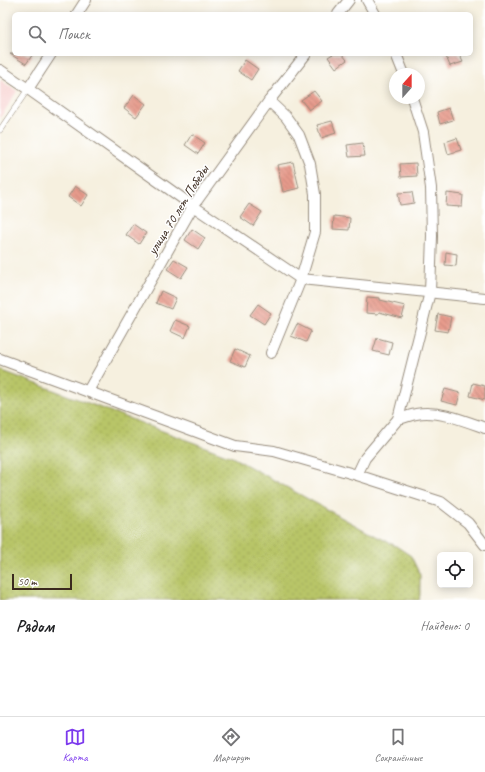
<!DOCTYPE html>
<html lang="ru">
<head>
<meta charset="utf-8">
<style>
	body { margin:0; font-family:Caveat,sans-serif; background:#f6f6f6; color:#202124 }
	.controls { position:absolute; right:12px; bottom:12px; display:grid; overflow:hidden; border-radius:6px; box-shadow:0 2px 10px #0003 }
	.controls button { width:36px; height:36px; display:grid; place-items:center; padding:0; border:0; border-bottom:1px solid #e0e0e0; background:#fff; color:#202124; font:20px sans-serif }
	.compass { position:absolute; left:389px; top:68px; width:36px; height:36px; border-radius:50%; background:#fff; box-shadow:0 2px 10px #0003; rotate:21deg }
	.scale { position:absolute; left:12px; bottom:10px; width:60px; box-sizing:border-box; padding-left:4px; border:2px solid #3b2a1e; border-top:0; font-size:11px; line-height:14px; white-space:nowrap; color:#3b2a1e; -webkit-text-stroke:3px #fff; paint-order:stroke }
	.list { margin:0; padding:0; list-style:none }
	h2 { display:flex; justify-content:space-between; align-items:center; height:52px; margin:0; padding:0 16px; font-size:17px }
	h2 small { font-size:13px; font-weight:400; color:#757577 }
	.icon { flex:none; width:22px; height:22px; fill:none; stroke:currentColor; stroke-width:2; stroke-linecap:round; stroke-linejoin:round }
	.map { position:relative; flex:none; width:485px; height:600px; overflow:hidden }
	.search { position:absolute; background:#fff; box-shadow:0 2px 10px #0003; left:12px; right:12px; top:12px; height:44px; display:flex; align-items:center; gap:10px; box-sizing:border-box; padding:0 14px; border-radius:6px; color:#757577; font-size:15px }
	.sheet { height:116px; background:#fff }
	nav { display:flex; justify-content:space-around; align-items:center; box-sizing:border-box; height:56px; border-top:1px solid #e0e0e0; background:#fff; font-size:11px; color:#757577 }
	nav a { display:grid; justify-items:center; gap:2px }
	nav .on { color:#7c3aed }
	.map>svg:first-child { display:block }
	.built { fill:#f7d0cf }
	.grass { fill:url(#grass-dots); stroke:#7a7842 }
	.building { fill:url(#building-back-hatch) }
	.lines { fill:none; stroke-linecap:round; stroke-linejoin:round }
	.service-casing { stroke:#988d7e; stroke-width:6 }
	.minor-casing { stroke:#988d7e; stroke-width:12 }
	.service { stroke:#fff; stroke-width:5 }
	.minor { stroke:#fff; stroke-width:10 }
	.labels { text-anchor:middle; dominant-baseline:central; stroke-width:3; stroke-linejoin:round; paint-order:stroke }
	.street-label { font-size:14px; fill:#3b2a1e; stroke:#fff }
</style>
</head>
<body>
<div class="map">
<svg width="485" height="600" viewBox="0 0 485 600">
	<defs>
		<pattern id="grass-dots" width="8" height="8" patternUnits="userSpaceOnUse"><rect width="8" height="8" fill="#b8c567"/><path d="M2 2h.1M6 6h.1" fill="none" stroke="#9fa959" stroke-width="1.8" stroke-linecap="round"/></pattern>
		<pattern id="building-back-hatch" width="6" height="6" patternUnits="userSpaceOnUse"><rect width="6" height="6" fill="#e79b8c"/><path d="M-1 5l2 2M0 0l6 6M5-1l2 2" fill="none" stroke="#bc7f72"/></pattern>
	</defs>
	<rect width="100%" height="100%" fill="#fff"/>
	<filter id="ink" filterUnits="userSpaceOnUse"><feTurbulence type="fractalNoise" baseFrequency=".025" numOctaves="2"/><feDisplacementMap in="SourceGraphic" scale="8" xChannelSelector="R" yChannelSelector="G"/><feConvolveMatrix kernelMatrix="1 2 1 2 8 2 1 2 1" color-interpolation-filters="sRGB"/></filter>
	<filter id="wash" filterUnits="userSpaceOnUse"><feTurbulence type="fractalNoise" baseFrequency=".012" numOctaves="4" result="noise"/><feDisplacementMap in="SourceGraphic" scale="16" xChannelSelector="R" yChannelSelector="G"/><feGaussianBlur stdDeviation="0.9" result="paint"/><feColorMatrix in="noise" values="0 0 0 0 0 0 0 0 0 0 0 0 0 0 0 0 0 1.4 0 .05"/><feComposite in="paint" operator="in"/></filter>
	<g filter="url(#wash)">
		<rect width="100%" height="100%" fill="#f6f0df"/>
		<path class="built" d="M0 80 17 91 0 118Z"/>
		<path class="grass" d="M0 370 232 457 375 536 396 546 411 556 420 575V595L419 600H0Z"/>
		<g id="blocks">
			<g class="building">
				<path d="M10 54H33L26 64Z"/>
				<path d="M333 54H342L347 60 336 68 328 57Z"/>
				<path d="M445 54H459L463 62 450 66Z"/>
				<path d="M245 60 258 69 251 80 238 71Z"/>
				<path d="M314 91 322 101 309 110 301 100Z"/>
				<path d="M134 95 146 104 136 117 124 108Z"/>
				<path d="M449 108 453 120 440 124 437 112Z"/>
				<path d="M332 121 336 133 321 138 317 125Z"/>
				<path d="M192 134 205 143 198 154 185 145Z"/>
				<path d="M457 138 461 150 448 154 445 142Z"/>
				<path d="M363 143 365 156 349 157 347 145Z"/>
				<path d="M293 162 299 188 283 192 277 165Z"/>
				<path d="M416 163 417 176 401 177 400 164Z"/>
				<path d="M75 186 88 195 81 206 68 197Z"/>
				<path d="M412 192 414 203 400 205 398 193Z"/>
				<path d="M447 193 463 195 462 207 446 206Z"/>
				<path d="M249 204 262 212 253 226 240 217Z"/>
				<path d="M334 216 350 218 349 230 333 229Z"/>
				<path d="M133 224 146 233 139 244 126 235Z"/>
				<path d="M192 229 205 238 198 249 185 240Z"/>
				<path d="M446 252 457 254 456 266 445 265Z"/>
				<path d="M174 259 188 267 181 278 167 269Z"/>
				<path d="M161 291 176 298 171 309 156 303Z"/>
				<path d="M367 297 380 298V300L405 306 402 318 379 312 378 314 366 313Z"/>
				<path d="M258 304 271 313 264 324 250 315Z"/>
				<path d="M438 314 451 317 448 332 435 330Z"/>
				<path d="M175 320 190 326 185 338 170 331Z"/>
				<path d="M297 324 311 331 306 342 291 336Z"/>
				<path d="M377 338 392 342 389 355 373 351Z"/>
				<path d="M235 349 250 356 245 367 230 361Z"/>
				<path d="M473 383 485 386V400L470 396Z"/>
				<path d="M445 389 460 393 457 405 441 401Z"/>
			</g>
		</g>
	</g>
	<g filter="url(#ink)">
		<use href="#blocks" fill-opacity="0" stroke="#988d7e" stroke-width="1"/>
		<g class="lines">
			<defs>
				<path id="service" d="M0 130 28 89"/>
				<g id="minor">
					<path d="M367 0 375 14"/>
					<path d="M77 14 86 0"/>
					<path d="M338 14 349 0"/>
					<path d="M396 54 404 74"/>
					<path d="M0 70 28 89 193 206 301 279 485 298"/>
					<path d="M28 89 51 54"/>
					<path d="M269 101 286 117 299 135 310 164 315 194V232L301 279 271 353"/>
					<path d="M0 359 235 446 274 451 357 475 441 502 468 523 485 545"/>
					<path d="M88 391 193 206 269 101 306 54"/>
					<path d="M398 419C404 418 410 415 416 414 439 410 463 420 485 428"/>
					<path d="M357 475 365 458 398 419 430 292 432 236 431 188 423 132 412 98"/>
				</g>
			</defs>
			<use href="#service" class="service-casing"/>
			<use href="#minor" class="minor-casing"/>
			<use href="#service" class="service"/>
			<use href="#minor" class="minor"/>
		</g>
	</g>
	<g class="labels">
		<g class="street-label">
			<text transform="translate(178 210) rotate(-58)">улица 70 лет Победы</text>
		</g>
	</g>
</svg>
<div class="controls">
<button><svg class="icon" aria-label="locate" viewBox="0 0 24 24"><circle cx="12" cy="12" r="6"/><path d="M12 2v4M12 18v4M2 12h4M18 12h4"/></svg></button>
</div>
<svg class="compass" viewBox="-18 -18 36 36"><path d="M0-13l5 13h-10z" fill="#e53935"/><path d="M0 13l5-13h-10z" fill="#757577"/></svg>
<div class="scale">50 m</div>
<div class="search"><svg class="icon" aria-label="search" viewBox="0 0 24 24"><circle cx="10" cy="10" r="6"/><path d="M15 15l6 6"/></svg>Поиск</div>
</div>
<section class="sheet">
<h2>Рядом<small>Найдено: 0</small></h2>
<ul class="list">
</ul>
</section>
<nav>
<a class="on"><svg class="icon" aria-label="map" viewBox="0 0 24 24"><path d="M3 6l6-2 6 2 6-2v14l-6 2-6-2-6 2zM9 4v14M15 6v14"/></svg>Карта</a>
<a><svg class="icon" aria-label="directions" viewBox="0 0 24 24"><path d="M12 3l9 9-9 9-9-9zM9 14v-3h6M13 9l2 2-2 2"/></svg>Маршрут</a>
<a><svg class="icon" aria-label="saved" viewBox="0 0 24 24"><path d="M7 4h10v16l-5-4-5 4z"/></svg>Сохранённые</a>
</nav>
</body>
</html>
